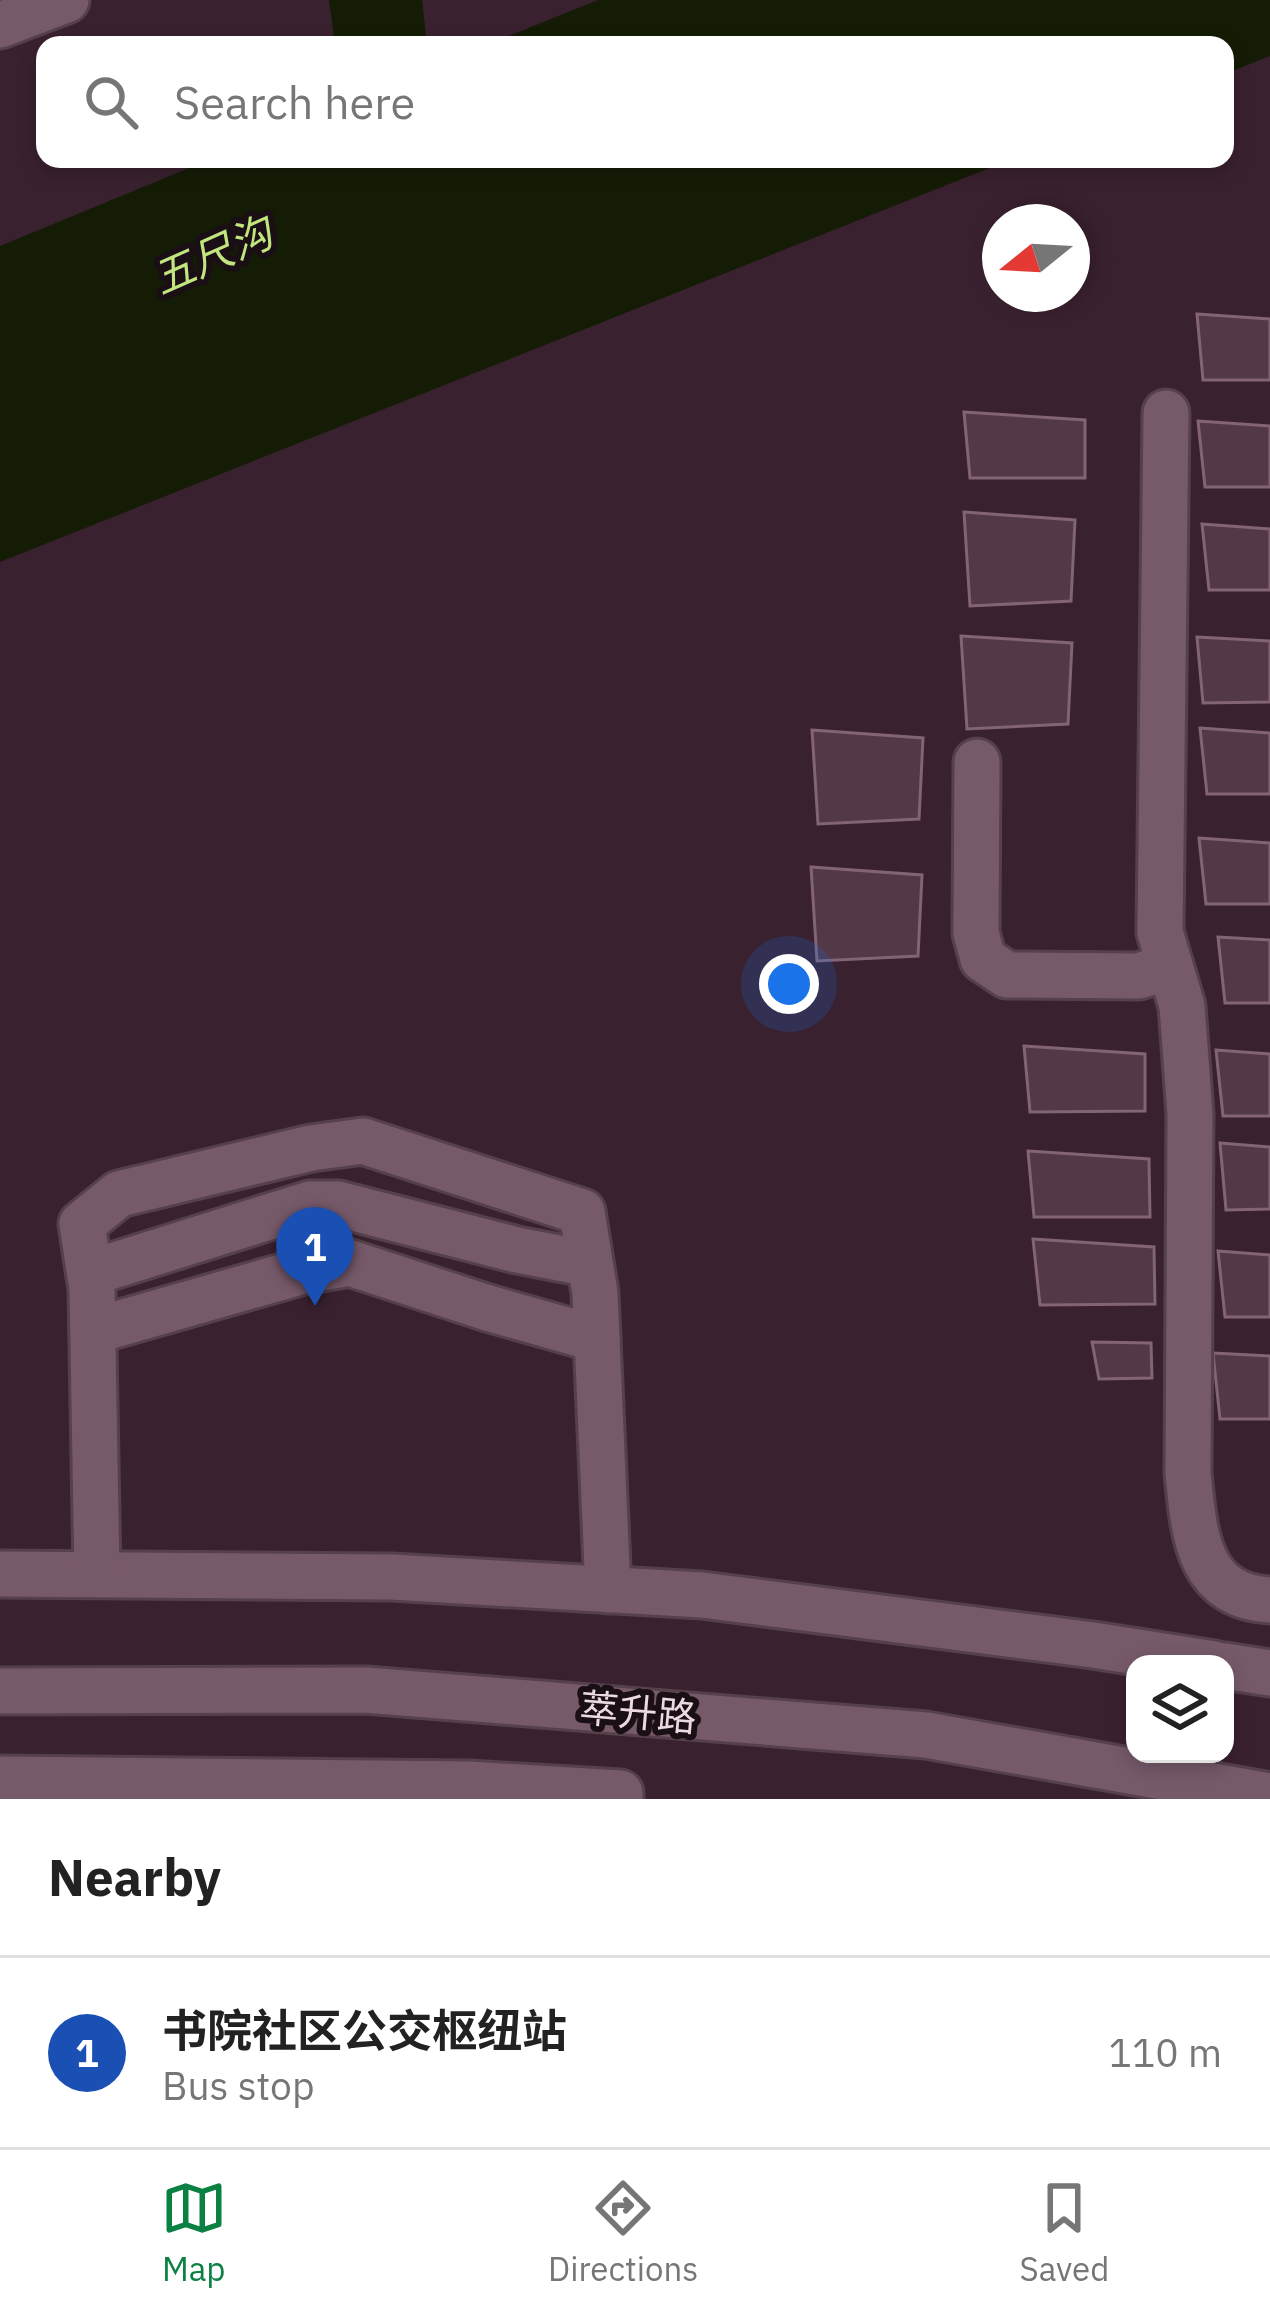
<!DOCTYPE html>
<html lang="en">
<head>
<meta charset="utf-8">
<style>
	body { margin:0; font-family:"IBM Plex Sans","Noto Sans SC",sans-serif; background:#f2f2f2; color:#222 }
	.controls { position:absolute; right:36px; bottom:36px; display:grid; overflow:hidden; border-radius:24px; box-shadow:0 6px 18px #0003 }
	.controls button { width:108px; height:108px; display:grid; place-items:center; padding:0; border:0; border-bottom:3px solid #e0e0e0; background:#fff; color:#222; font:60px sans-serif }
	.compass { position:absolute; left:982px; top:204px; width:108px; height:108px; border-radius:50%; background:#fff; box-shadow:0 6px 18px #0003; rotate:252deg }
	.you { position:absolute; left:789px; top:984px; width:42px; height:42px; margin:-30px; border:9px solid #fff; border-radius:50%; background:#1a73e8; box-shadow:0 0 0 18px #1a73e833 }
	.badge { display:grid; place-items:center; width:78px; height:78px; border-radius:50%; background:#0b8043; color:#fff; font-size:39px; font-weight:700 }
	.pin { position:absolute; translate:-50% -99px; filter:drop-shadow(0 3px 6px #0008) }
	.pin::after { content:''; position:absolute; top:63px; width:42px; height:36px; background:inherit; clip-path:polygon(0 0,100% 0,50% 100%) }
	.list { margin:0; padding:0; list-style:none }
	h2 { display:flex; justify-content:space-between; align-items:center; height:156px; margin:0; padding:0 48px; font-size:51px }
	h2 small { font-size:39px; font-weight:400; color:#767676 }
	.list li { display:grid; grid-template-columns:78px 1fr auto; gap:36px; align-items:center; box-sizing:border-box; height:192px; padding:0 48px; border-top:3px solid #e0e0e0 }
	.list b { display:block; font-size:45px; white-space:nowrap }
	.list p { margin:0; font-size:39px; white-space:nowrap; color:#767676 }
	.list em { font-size:39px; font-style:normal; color:#767676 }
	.icon { flex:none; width:66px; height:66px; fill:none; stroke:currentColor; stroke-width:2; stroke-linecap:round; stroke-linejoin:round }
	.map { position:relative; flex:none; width:1270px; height:1799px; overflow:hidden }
	.search { position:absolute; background:#fff; box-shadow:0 6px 18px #0003; left:36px; right:36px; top:36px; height:132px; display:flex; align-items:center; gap:30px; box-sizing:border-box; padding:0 42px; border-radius:24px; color:#767676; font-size:45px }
	.sheet { height:348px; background:#fff }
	nav { display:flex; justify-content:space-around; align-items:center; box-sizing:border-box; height:168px; border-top:3px solid #e0e0e0; background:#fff; font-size:33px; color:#767676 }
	nav a { display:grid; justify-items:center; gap:6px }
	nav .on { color:#0b8043 }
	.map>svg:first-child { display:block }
	.water { fill:#151c05 }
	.building { fill:#533847; stroke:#826474; stroke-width:3 }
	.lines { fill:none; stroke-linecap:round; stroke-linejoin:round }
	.minor-casing { stroke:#56404c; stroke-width:51 }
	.minor { stroke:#775a6a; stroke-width:45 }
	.labels { text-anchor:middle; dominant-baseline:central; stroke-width:12; stroke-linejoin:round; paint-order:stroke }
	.street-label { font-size:39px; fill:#ecdae3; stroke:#1a0f15 }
	.water-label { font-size:42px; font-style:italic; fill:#c2e57f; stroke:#1a0f15 }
</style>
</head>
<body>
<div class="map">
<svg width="1270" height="1799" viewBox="0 0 1270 1799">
	<rect width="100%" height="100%" fill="#3a212f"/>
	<g class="water">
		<path d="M329 0H422L427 45H335Z"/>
		<path d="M598 0H1270V56L1225 74V45H486Z"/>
		<path d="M211 159H1012L0 562V246Z"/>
	</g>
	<g class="building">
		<path d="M1197 314 1270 319V380H1203Z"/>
		<path d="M964 412 1085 420V478H970Z"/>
		<path d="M1198 421 1270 426V487H1205Z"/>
		<path d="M964 512 1075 520 1071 601 970 606Z"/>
		<path d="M1202 524 1270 529V590H1209Z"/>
		<path d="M961 636 1072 643 1068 724 967 729Z"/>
		<path d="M1197 637 1270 641V702L1203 703Z"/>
		<path d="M1200 728 1270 733V794H1207Z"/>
		<path d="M812 730 923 738 919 819 818 824Z"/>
		<path d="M1199 838 1270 843V904H1206Z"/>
		<path d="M811 867 922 875 918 956 817 961Z"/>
		<path d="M1218 937 1270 940V1003H1225Z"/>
		<path d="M1024 1046 1145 1054V1111L1030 1112Z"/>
		<path d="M1216 1050 1270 1054V1116H1223Z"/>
		<path d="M1220 1143 1270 1147V1209L1226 1210Z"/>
		<path d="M1028 1151 1149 1159 1150 1217H1034Z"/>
		<path d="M1033 1239 1154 1247 1155 1304 1040 1305Z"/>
		<path d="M1218 1251 1270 1255V1317H1225Z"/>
		<path d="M1092 1342 1151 1343 1152 1378 1099 1379Z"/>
		<path d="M1213 1353 1270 1356V1419H1220Z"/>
	</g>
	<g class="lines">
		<defs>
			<g id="minor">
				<path d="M0 25 66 0"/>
				<path d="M1166 413 1160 932 1182 1006 1190 1114 1188 1473C1194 1531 1196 1596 1270 1600"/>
				<path d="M977 762 976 933 983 959 1007 975 1139 976 1170 966"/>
				<path d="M90 1273 310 1204H338L517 1250 590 1264"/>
				<path d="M93 1331 303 1271 350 1263 488 1308 597 1339"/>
				<path d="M0 1574 392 1577 702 1595 1093 1645 1214 1664"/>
				<path d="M97 1574 92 1289 82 1224 119 1194 311 1148 363 1141 582 1212 595 1293 608 1590"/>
				<path d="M1225 1666 1270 1673"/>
				<path d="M0 1691 366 1690 926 1735 1270 1796"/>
				<path d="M0 1779 469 1784 620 1793V1799"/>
			</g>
		</defs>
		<use href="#minor" class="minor-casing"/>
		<use href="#minor" class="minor"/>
	</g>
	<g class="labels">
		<g class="street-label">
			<text transform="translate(638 1712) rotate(5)">萃升路</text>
		</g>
		<g class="water-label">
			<text transform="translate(212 255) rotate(-24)">五尺沟</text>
		</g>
	</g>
</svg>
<div class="controls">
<button><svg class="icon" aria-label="layers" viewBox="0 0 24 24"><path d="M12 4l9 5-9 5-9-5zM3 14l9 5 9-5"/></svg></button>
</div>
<svg class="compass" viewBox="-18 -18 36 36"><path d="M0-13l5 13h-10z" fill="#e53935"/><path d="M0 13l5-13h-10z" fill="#767676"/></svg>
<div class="you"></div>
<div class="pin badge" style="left:315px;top:1306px;background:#1a4fb4">1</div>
<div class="search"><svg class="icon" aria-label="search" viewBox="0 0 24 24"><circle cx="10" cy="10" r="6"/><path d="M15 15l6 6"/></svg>Search here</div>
</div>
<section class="sheet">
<h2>Nearby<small></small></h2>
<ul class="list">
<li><span class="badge" style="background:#1a4fb4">1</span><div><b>书院社区公交枢纽站</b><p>Bus stop</p></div><em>110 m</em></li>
</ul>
</section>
<nav>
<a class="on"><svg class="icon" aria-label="map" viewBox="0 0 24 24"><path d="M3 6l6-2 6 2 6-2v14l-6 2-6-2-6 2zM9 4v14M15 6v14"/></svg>Map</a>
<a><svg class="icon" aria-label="directions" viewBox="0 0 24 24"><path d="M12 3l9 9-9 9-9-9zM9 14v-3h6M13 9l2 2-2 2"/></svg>Directions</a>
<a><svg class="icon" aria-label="saved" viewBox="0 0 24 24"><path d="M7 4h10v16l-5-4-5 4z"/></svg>Saved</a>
</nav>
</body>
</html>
